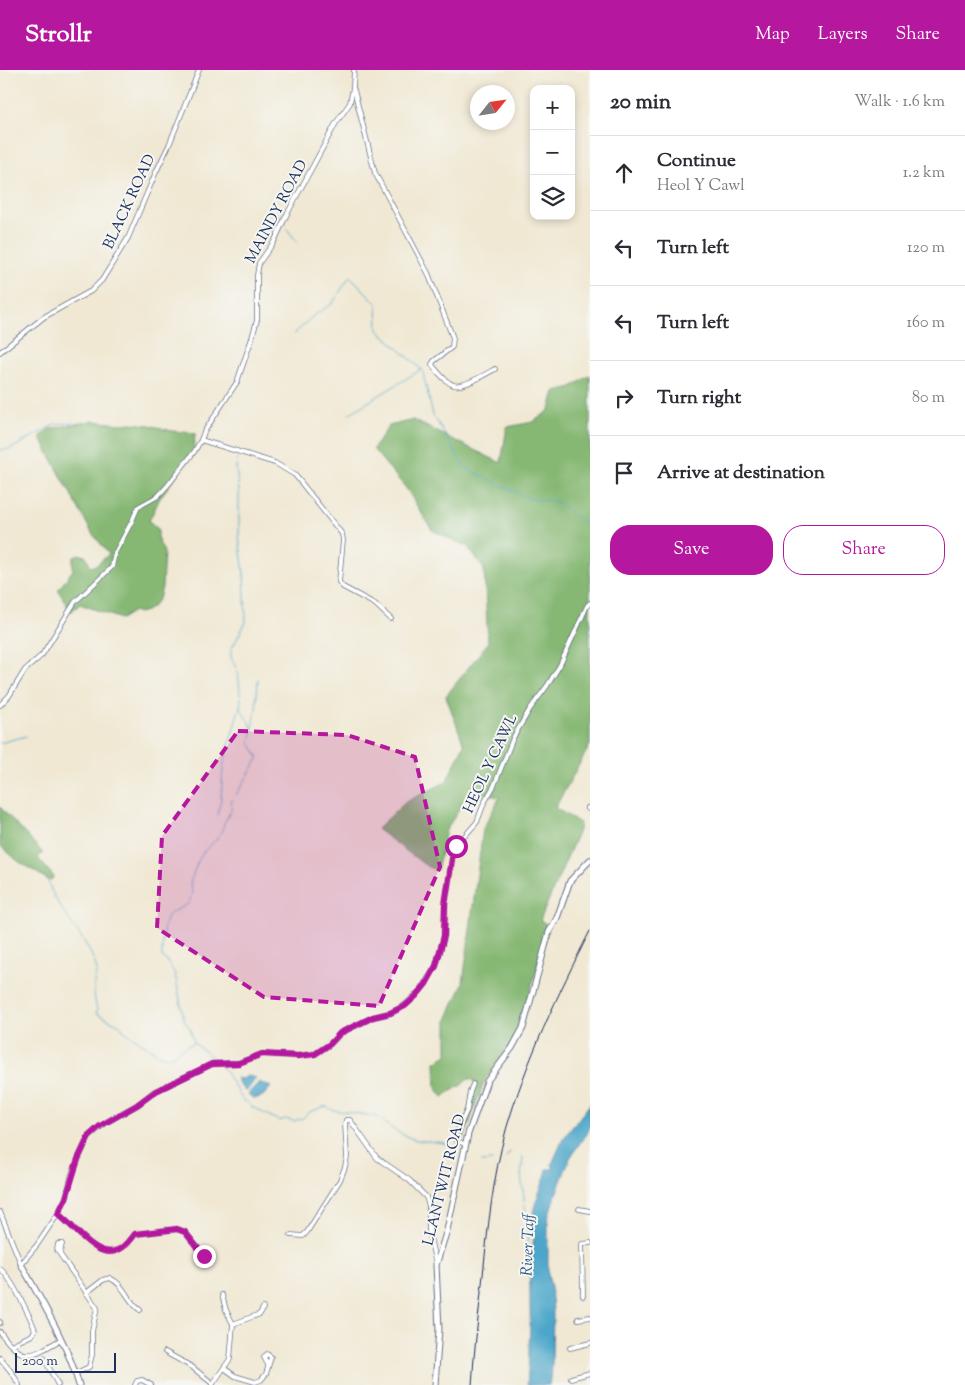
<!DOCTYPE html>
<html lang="en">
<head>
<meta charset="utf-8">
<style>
	body { margin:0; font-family:"Sorts Mill Goudy",serif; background:#f7f7f7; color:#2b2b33 }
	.controls { position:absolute; right:15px; top:15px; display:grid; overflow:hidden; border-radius:10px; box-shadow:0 2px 8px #0003 }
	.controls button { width:45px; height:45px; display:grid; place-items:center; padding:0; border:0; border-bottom:1px solid #e1e1e2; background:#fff; color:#2b2b33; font:25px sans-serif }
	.compass { position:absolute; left:470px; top:15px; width:45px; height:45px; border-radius:50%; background:#fff; box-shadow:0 2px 8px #0003; rotate:60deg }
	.scale { position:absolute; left:15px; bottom:12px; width:101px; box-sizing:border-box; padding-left:5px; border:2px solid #1b2f5e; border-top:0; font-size:14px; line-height:18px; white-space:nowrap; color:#1b2f5e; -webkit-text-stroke:4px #f6f6f2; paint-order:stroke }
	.stop { position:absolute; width:15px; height:15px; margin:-11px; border:4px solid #b5179e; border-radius:50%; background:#fff }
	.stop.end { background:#b5179e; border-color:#fff; box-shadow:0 1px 5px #0008 }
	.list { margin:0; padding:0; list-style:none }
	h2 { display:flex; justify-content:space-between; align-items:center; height:65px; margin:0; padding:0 20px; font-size:21px }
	h2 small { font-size:16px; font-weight:400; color:#7c7c81 }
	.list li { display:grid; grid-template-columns:32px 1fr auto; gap:15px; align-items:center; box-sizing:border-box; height:75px; padding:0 20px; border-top:1px solid #e1e1e2 }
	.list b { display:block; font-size:19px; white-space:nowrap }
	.list p { margin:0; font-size:16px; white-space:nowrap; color:#7c7c81 }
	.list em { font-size:16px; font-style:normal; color:#7c7c81 }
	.actions { display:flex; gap:10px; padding:15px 20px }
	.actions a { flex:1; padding:11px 0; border:1px solid #b5179e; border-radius:20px; text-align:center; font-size:18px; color:#b5179e }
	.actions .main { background:#b5179e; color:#fff }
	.icon { flex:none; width:28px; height:28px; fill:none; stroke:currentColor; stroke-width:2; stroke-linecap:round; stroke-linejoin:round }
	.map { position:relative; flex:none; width:590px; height:1315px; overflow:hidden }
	header { display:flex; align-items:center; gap:30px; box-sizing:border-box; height:70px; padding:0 25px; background:#b5179e; color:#fff }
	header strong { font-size:24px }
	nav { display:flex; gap:28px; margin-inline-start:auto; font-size:18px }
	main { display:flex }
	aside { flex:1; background:#fff }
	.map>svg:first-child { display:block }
	.forest { fill:#86b873; stroke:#507468 }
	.water { fill:#4ca6c9; stroke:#346a94 }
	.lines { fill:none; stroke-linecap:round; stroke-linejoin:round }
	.stream { stroke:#4ca6c9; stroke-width:1 }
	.street-casing { stroke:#667087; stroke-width:5.5 }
	.secondary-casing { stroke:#667087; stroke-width:7 }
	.street { stroke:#fff; stroke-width:4 }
	.secondary { stroke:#fff; stroke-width:5 }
	.rail { stroke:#1b2f5e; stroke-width:1 }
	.route { stroke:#b5179e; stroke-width:6 }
	.marked { fill:#b5179e; fill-opacity:0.2; stroke:#b5179e; stroke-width:4; stroke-dasharray:10 6; stroke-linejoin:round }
	.labels { text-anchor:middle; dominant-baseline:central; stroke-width:4; stroke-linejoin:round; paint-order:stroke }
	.street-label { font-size:15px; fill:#1b2f5e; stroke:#f6f6f2 }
	.water-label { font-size:16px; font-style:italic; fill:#2c5983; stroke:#f6f6f2 }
</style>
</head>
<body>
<header>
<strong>Strollr</strong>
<nav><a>Map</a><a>Layers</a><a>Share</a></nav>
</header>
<main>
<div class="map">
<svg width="590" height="1315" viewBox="0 0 590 1315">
	<rect width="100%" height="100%" fill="#f6f6f2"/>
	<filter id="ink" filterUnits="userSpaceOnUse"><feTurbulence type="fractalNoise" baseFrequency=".02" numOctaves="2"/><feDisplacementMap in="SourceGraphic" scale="10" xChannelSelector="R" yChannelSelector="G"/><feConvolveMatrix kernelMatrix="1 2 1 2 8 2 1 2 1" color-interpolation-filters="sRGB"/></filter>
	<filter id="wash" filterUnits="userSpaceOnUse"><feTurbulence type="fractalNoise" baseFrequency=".0096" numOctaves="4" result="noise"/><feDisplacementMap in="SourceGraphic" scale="20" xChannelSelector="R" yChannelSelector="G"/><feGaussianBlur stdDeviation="1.12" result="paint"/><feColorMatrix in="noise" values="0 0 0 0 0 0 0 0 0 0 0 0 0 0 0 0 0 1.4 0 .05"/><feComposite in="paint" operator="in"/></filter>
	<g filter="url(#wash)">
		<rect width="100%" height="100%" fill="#f0e8d3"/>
		<g class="forest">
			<path d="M590 305V675L555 738 580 753 579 760 540 850 549 856 520 957 510 975 485 1010 464 1068 460 1062 469 1041 472 1023 475 1015 474 1010 468 1009C460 1018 452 1019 443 1027L436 1018 435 992 447 985V950L463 913 483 759 500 727 470 722 446 760 437 800 428 797 377 759 406 732 446 712 464 675 446 626 488 573 484 499 468 477 432 460 406 418 373 379 389 356 413 350 501 393 507 357 533 352 550 340 555 321 572 317Z"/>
			<path d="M91 351 122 354 132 353 149 355 172 361 195 363 194 381 160 428 149 451 158 459V470L164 482 162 517 159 529 152 537 146 541 139 543 134 541 121 549 80 534 71 542 58 520 73 500V488L78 484 86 486 91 497 97 495 109 484 92 463 40 367 49 359Z"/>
			<path d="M0 737 43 783 38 788 54 807 49 811C39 803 28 798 18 791 11 786 7 780 0 776Z"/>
		</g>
		<g class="water">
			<path d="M247 1006 256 1008 246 1022 240 1016 236 1008 243 1009Z"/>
			<path d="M259 1012 271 1017 263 1026 254 1029 248 1024Z"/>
			<path d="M590 1034V1057L586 1066 582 1070 570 1088 554 1129 548 1148V1205L551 1217 553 1241 552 1295 549 1315H527C529 1294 529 1274 530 1254 531 1239 527 1182 534 1173L533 1171 535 1166C525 1146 543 1119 547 1099H554L552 1094 563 1069Z"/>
		</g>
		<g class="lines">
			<g class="stream">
				<path d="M278 145 280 151"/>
				<path d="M287 159 298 173"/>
				<path d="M294 264 313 246 332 234 350 206 377 234 378 260 421 299"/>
				<path d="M349 344 422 299 433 345 465 398 531 429 557 431 590 458"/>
				<path d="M0 380 11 379 55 354 73 353"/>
				<path d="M240 637 253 659"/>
				<path d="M0 673 26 666"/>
				<path d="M217 745 221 729 223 697 241 632 238 602 231 587V580L246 552 244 503 239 467V420L236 400 237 389"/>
				<path d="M48 811C58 845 89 866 97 901 92 910 94 930 97 939L96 943 120 955 124 961 161 986H172L183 978 193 973"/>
				<path d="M217 991 194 973 190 958 184 950 175 904 166 890 162 887C162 878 162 853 168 846 172 840 183 838 189 833L192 822 190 813 198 791 204 781 217 769 223 758 224 753 231 740 232 729 236 725 258 689V686L250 673 256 640 258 609"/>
				<path d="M222 996 244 1032 246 1031 252 1037 279 1051 285 1049 294 1051 303 1048 309 1042 326 1036 332 1040 374 1046C381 1048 383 1051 387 1055 393 1060 402 1064 408 1067 420 1073 435 1070 447 1074"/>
				<path d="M523 1087 521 1105 529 1167 527 1173 528 1178H532"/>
				<path d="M506 1088 510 1082"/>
				<path d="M482 1092 492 1091"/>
			</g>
		</g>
	</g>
	<g filter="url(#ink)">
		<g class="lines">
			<defs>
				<g id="street">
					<path d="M354 20 375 103 428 203 453 268 452 277 434 291 432 294 433 296C438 302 446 313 454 315 463 318 486 304 495 299"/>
					<path d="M0 282 44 247 91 221 102 210 128 168 156 102 169 75 199 0"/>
					<path d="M201 370 275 393 295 405 342 464 343 470 339 512 343 517 375 534 391 549"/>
					<path d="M0 635 9 626 25 600 42 585 75 532 112 497 115 483 132 451 138 437 158 426 168 415 194 382 201 370 204 362 237 312 252 268 257 250V205L259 193 274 172 286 146 336 53 350 33 353 17 354 0"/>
					<path d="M587 738 590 740"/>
					<path d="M465 1074 457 1071 455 1066 467 1040 470 1022 473 1014"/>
					<path d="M579 1139 590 1141"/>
					<path d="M0 1142 21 1194 37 1175 58 1144C83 1163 106 1206 135 1164L177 1159 185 1162 204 1185 211 1186"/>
					<path d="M58 1144 66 1128 72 1104 84 1076 89 1066 108 1051 137 1035 155 1021 212 994 239 993 262 984 298 986 315 984 330 974 341 963 373 947 391 943 405 935 420 921 436 896 444 866 445 835 452 789 456 776 477 752 484 733 494 716 513 668 530 639 547 616 560 595 587 536 590 533"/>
					<path d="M291 1165 303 1166 307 1162 340 1110 345 1097 347 1087 345 1054 346 1050H350L377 1088 409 1110 426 1127 429 1136V1163L436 1195"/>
					<path d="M60 1183 62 1174H58L57 1180 97 1238 92 1261V1285L89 1297 76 1303"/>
					<path d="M0 1199C10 1205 31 1248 35 1260L32 1265 11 1275"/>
					<path d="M86 1223 103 1210 110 1208C125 1215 127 1231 140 1240"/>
					<path d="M222 1225 226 1240 233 1254"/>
					<path d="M583 1226 582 1174 590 1173"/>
					<path d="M578 1249 590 1247"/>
					<path d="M0 1252V1253"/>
					<path d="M0 1262C24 1294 30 1287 60 1270"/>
					<path d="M570 1278 590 1273"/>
					<path d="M165 1282 192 1297 213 1314"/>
					<path d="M0 1288 13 1304 19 1315"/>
					<path d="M44 1288 58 1315"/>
					<path d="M224 1298 235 1306 255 1312 261 1310 266 1304 271 1287 267 1284 264 1287 268 1295"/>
					<path d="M571 1308 590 1303"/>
					<path d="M135 1315 137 1311 142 1310 151 1315"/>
					<path d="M212 1315 230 1289 233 1254 260 1244 263 1238"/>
				</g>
				<g id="secondary">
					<path d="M21 1194C41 1230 68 1275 79 1315"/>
					<path d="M435 1315 439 1259 436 1195 447 1160 468 1064 487 1011 512 978 523 958 549 862 557 848 570 811 590 790"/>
				</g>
			</defs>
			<use href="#street" class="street-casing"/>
			<use href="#secondary" class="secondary-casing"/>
			<use href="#street" class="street"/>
			<use href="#secondary" class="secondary"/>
			<path class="rail" d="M472 1315C474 1278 479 1242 483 1205 488 1156 493 1107 506 1060 526 991 558 924 590 861"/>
		</g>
	</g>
	<g class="lines" filter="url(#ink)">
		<path class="route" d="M204 1186 185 1162 177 1159 135 1164C106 1206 83 1163 58 1144L66 1128 78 1089 89 1066 100 1056 137 1035 156 1021 212 994 239 993 262 984 298 986 315 984 330 974 340 963 373 947 390 943 405 936 416 926 426 914 436 896 444 866 445 835 452 789 456 776"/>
	</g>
	<path class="marked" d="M238 661 347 665 415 687 440 797 379 936 264 927 157 858 162 766Z"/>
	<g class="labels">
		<g class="street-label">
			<text transform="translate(130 132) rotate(-65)">BLACK ROAD</text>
			<text transform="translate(277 142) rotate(-62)">MAINDY ROAD</text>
			<text transform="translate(491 694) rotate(-65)">HEOL Y CAWL</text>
			<text transform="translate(445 1110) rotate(-76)">LLANTWIT ROAD</text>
		</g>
		<g class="water-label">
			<text transform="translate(529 1175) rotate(-88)">River Taff</text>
		</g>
	</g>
</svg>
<div class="controls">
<button>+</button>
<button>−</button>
<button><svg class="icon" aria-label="layers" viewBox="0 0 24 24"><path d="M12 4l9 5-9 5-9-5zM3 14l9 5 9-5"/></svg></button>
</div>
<svg class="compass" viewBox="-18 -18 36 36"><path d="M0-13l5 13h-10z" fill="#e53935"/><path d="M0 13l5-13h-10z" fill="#7c7c81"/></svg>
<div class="scale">200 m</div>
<div class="stop" style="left:456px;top:776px"></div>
<div class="stop end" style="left:204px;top:1186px"></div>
</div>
<aside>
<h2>20 min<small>Walk · 1.6 km</small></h2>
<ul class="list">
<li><svg class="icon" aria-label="ahead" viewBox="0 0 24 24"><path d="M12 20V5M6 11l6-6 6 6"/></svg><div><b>Continue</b><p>Heol Y Cawl</p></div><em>1.2 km</em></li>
<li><svg class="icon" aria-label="left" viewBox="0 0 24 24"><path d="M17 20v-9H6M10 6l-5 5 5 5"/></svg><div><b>Turn left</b></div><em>120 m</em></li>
<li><svg class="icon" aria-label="left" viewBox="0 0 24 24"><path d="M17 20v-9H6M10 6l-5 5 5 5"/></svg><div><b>Turn left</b></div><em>160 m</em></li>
<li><svg class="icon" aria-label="right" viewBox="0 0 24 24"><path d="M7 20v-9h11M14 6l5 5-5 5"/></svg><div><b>Turn right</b></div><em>80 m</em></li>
<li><svg class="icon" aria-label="arrive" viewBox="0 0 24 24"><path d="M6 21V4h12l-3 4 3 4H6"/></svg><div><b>Arrive at destination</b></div></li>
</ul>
<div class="actions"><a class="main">Save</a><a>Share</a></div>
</aside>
</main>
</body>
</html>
